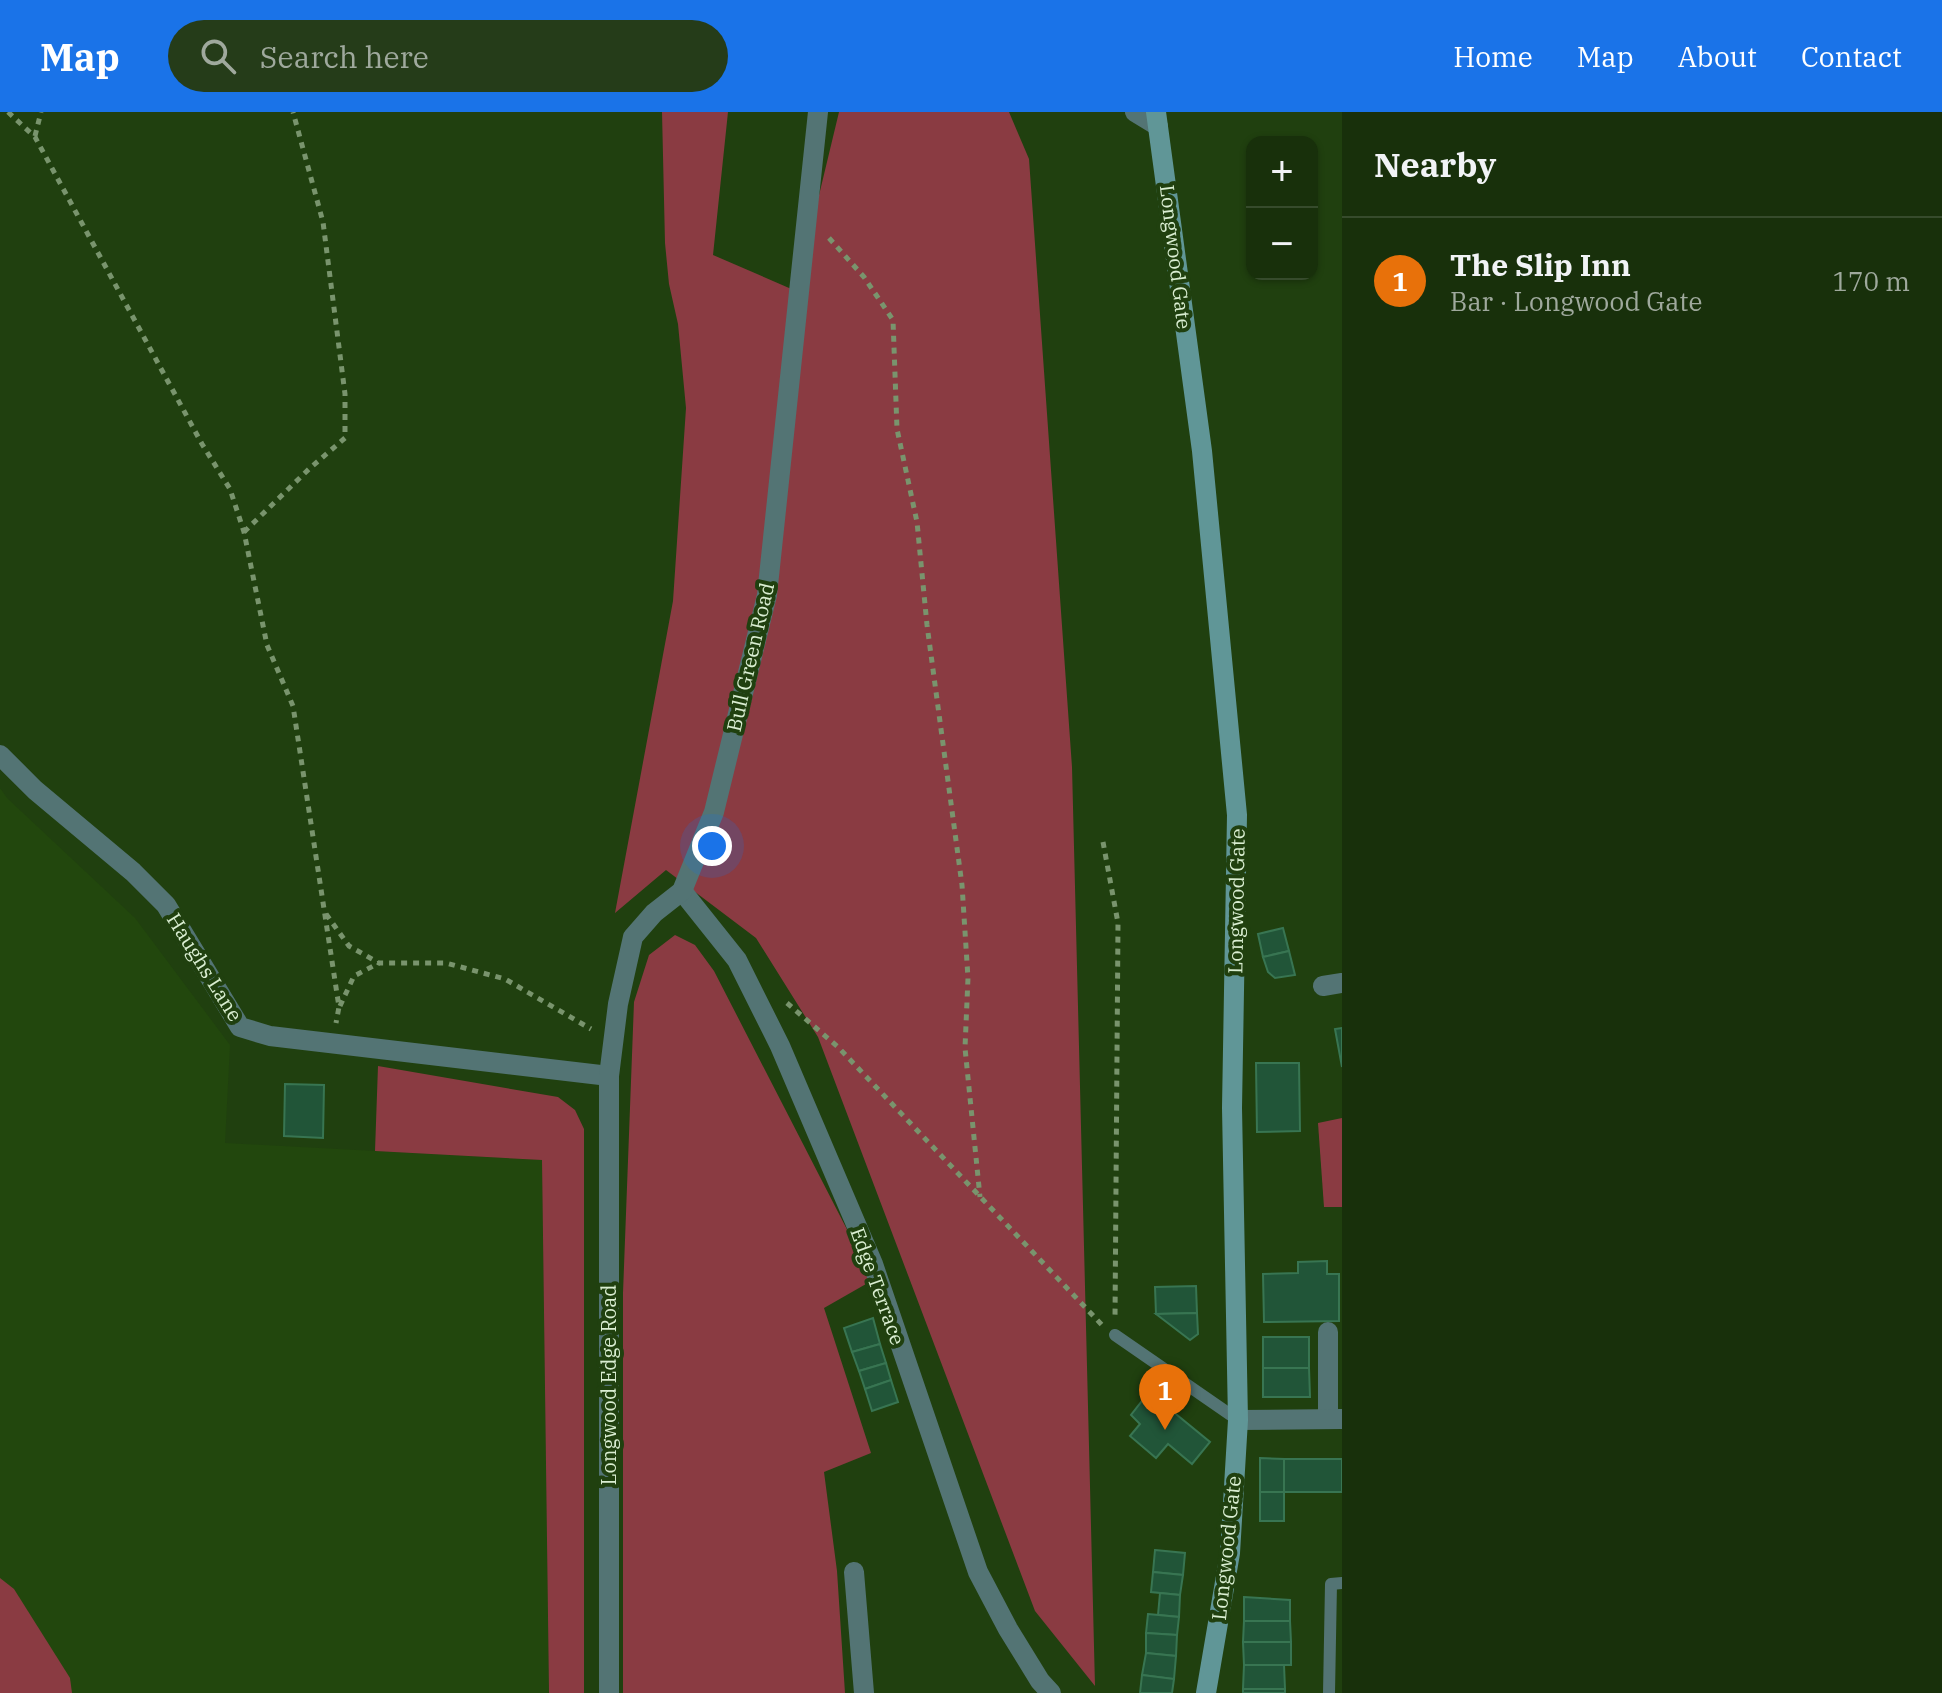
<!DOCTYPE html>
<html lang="en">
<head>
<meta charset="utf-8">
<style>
	body { margin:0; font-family:"IBM Plex Serif",serif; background:#253c19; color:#f1f3f6 }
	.controls { position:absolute; right:24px; top:24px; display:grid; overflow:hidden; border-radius:16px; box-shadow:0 2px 6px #0004 }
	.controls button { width:72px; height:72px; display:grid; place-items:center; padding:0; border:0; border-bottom:2px solid #364b2c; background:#18300b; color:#f1f3f6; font:40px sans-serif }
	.you { position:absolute; left:712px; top:734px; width:28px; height:28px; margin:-20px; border:6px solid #fff; border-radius:50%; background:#1a73e8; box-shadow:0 0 0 12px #1a73e833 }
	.badge { display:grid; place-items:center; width:52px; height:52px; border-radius:50%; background:#1a73e8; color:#fff; font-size:26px; font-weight:700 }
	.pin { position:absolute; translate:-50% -66px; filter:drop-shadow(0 2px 4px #0008) }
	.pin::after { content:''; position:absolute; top:42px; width:28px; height:24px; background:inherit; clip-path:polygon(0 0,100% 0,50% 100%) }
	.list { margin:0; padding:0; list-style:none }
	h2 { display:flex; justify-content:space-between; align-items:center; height:104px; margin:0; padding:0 32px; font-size:34px }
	h2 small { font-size:26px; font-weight:400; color:#9fa99d }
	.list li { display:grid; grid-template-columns:52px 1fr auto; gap:24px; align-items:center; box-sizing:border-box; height:128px; padding:0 32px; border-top:2px solid #364b2c }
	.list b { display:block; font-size:30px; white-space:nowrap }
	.list p { margin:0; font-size:26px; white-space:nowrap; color:#9fa99d }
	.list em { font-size:26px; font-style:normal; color:#9fa99d }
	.icon { flex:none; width:44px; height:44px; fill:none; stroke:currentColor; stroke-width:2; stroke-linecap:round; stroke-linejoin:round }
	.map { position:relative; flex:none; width:1342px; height:1581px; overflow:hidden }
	header { display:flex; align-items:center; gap:48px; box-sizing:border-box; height:112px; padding:0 40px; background:#1a73e8; color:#fff }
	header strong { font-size:38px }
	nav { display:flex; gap:44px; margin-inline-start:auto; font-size:28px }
	.search { width:560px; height:72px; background:#253c19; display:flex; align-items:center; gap:20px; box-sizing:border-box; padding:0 28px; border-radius:44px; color:#9fa99d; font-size:30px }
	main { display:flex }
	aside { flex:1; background:#18300b }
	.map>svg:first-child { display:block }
	.built { fill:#22470d }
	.green { fill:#8a3b42 }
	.building { fill:#215538; stroke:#387552; stroke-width:2 }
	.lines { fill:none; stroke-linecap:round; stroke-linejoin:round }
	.path { stroke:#79946d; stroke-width:5; stroke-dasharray:6 6; stroke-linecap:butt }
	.lane { stroke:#537474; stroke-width:12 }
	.street { stroke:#537474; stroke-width:20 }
	.secondary { stroke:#609697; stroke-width:20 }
	.labels { text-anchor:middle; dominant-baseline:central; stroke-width:8; stroke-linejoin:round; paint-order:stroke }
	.street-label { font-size:20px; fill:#daeed2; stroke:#20400f }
</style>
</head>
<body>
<header>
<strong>Map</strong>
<div class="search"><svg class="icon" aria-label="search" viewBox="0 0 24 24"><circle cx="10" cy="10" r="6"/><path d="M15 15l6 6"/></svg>Search here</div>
<nav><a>Home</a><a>Map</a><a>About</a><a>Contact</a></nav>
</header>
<main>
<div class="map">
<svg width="1342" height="1581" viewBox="0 0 1342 1581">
	<rect width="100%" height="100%" fill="#20400f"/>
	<path class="built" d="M0 676 7 686 135 806 230 933 225 1031 542 1048 549 1581H0Z"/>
	<g class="green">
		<path d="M662 0H728L713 143 796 179 839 0H1009L1029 47 1072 655 1095 1574 1035 1499 818 925 756 826 666 758 615 801 673 489 686 296 678 212 669 172 665 131Z"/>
		<path d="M675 823 695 833 714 859 873 1168 824 1196 871 1341 824 1360 837 1459 845 1581H623V1181L634 890 649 843Z"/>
		<path d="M378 954 558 985 575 998 584 1017V1581H549L542 1048 375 1039Z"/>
		<path d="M1342 1006V1095H1324L1318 1011Z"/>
		<path d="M0 1466 14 1477 70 1566 72 1581H0Z"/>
	</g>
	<g class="building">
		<path d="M1283 816 1289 839 1263 845 1258 822Z"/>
		<path d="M1289 839 1295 863 1275 866 1268 860 1263 845Z"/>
		<path d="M1342 916V955L1335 917Z"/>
		<path d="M1256 951H1299L1300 1019 1257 1020Z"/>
		<path d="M285 972 324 973 323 1026 284 1024Z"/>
		<path d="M1327 1149V1162H1339V1209L1264 1210 1263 1162 1298 1161V1150Z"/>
		<path d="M1196 1174 1197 1201 1156 1202 1155 1175Z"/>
		<path d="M1197 1201 1198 1222 1190 1228 1156 1202Z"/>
		<path d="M873 1206 880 1232 852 1240 844 1216Z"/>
		<rect x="1263" y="1225" width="46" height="31"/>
		<path d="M880 1232 886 1251 859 1259 852 1240Z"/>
		<path d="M886 1251 891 1268 865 1277 859 1259Z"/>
		<path d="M1263 1256H1309L1310 1285H1263Z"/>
		<path d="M891 1268 898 1290 872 1299 865 1277Z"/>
		<path d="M1149 1280 1210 1330 1192 1352 1168 1332 1156 1346 1130 1324 1140 1312 1131 1303Z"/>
		<path d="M1260 1346 1284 1347V1380H1260Z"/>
		<rect x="1284" y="1347" width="58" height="33"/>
		<rect x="1260" y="1380" width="24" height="29"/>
		<path d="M1155 1438 1185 1441 1183 1463 1153 1460Z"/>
		<path d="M1153 1460 1183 1463 1180 1483 1151 1480Z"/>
		<path d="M1160 1481 1180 1483 1179 1505 1158 1503Z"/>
		<path d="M1244 1485 1290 1488V1509H1244Z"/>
		<path d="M1148 1502 1179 1505 1177 1523 1146 1521Z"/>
		<path d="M1244 1509H1290L1291 1530H1243Z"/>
		<path d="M1146 1521 1177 1523 1176 1544 1146 1541Z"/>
		<path d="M1243 1530H1291V1553H1244Z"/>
		<path d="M1146 1541 1176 1544 1174 1567 1142 1563Z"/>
		<path d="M1244 1553H1284L1285 1577H1243Z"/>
		<path d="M1142 1563 1174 1567 1172 1581H1140Z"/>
		<rect x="1243" y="1577" width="42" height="4"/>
	</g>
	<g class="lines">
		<g class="path">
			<path d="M8 0 35 25 202 332 230 377 244 420 267 533 293 594 339 895 336 911"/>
			<path d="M35 24 41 0"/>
			<path d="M829 126 864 165 893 208 897 317 917 410 927 513 962 773 968 866 965 936 980 1085"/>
			<path d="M244 420 309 357 345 326V282L323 110 293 0"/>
			<path d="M1103 730 1118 811 1115 1206"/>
			<path d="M326 802 349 834 379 851H446L505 867 591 917"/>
			<path d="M787 891 838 935 1102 1213"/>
			<path d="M340 894 354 864 379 851"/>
		</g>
		<g class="lane">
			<path d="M1115 1223 1238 1308"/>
			<path d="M1329 1581 1331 1472 1342 1471"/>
		</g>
		<g class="street">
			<path d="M1135 0 1158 14"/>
			<path d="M0 643 35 678 133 760 166 793 240 915 270 924 609 964"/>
			<path d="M682 779 737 848 780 934 873 1152 978 1460 1008 1517 1040 1569 1051 1581"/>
			<path d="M1323 874 1342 871"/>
			<path d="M1328 1220V1307"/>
			<path d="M1238 1308 1342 1307"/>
			<path d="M854 1460 864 1581"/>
			<path d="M609 1581V964L618 892 633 825 654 801 682 779 714 700 767 483 818 0"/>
		</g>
		<path class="secondary" d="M1156 0 1202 339 1237 703 1232 996 1238 1308 1230 1441 1206 1581"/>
	</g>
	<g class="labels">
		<g class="street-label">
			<text transform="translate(1176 145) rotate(83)">Longwood Gate</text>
			<text transform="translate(750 545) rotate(-77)">Bull Green Road</text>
			<text transform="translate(1236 789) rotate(-89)">Longwood Gate</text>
			<text transform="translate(205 855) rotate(58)">Haughs Lane</text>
			<text transform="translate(878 1174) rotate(70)">Edge Terrace</text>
			<text transform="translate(608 1273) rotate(-90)">Longwood Edge Road</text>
			<text transform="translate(1226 1436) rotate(-84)">Longwood Gate</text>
		</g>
	</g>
</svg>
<div class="controls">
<button>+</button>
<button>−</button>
</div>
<div class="you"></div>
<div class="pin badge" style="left:1165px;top:1318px;background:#e8710a">1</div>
</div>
<aside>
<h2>Nearby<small></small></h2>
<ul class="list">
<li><span class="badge" style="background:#e8710a">1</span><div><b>The Slip Inn</b><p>Bar · Longwood Gate</p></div><em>170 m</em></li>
</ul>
</aside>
</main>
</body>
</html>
